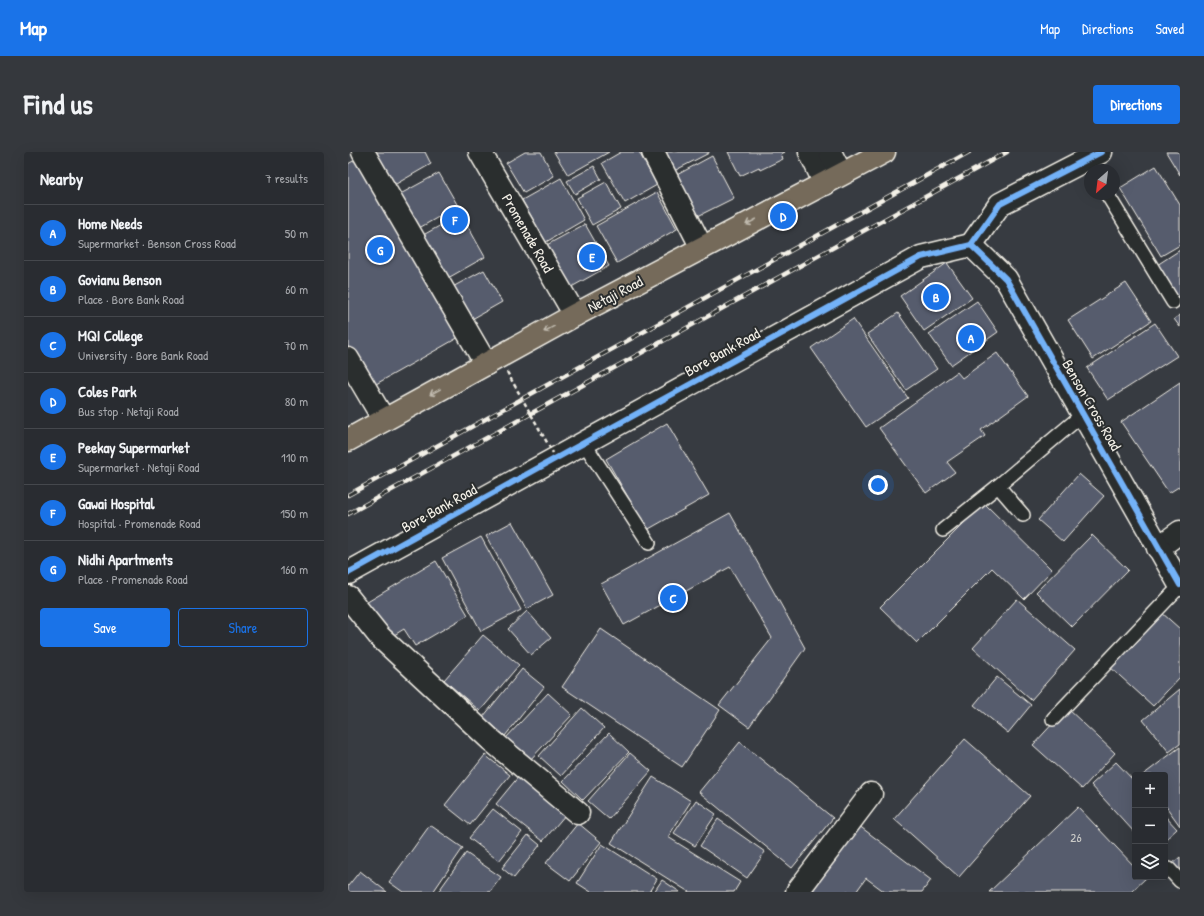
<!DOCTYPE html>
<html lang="en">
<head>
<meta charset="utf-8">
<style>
	body { margin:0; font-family:"Patrick Hand",sans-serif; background:#35383d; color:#f1f3f6 }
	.controls { position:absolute; right:12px; bottom:12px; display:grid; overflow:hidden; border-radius:4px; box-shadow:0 4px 16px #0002 }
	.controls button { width:36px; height:36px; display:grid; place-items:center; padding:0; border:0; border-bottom:1px solid #45484d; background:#292c31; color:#f1f3f6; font:20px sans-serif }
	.compass { position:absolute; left:736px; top:12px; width:36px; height:36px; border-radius:50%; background:#292c31; box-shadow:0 4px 16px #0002; rotate:208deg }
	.you { position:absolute; left:530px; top:333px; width:14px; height:14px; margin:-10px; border:3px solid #fff; border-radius:50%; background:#1a73e8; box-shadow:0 0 0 6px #1a73e833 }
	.badge { display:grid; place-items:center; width:26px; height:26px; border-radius:50%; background:#1a73e8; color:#fff; font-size:13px; font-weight:700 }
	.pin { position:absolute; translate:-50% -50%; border:2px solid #fff; box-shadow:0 1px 4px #0006 }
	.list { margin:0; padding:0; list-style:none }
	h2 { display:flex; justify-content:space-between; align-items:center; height:52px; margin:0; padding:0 16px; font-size:17px }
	h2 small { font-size:13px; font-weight:400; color:#a5a7ab }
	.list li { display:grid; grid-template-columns:26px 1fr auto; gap:12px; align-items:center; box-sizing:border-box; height:56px; padding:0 16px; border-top:1px solid #45484d }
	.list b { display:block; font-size:15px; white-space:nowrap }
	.list p { margin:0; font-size:13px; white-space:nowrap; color:#a5a7ab }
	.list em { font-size:13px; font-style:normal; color:#a5a7ab }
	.actions { display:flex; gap:8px; padding:12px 16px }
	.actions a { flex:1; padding:9px 0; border:1px solid #1a73e8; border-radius:4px; text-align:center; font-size:14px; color:#1a73e8 }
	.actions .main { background:#1a73e8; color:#fff }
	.icon { flex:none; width:22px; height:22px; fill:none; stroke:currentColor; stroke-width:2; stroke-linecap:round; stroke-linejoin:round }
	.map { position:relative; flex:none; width:832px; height:740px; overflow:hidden; border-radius:4px }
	header { display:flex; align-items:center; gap:24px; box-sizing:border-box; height:56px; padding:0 20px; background:#1a73e8; color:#fff }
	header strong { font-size:19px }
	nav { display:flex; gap:22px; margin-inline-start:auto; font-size:14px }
	.intro { display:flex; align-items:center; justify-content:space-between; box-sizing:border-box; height:96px; padding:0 24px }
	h1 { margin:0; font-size:28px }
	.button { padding:10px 18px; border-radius:4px; background:#1a73e8; color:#fff; font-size:14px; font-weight:700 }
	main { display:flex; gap:24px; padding:0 24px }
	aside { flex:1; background:#292c31; border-radius:4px; box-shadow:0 4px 16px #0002 }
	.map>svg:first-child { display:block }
	.building { fill:#565b6d; stroke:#f4f1e8 }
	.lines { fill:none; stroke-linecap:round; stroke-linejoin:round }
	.lane-casing { stroke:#f4f1e8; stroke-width:16 }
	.street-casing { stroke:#f4f1e8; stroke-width:25 }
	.secondary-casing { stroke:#f4f1e8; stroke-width:25 }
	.primary-casing { stroke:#f4f1e8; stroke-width:25 }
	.lane { stroke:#2a2d2e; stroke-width:13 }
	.street { stroke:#2a2d2e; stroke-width:22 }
	.secondary { stroke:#2a2d2e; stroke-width:22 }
	.primary { stroke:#746a5a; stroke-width:22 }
	.rail-casing { stroke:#f4f1e8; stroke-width:4.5 }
	.rail { stroke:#2a2d2e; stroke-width:3; stroke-dasharray:9; stroke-linecap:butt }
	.path-bridge { stroke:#f4f1e8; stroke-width:2.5; stroke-dasharray:4 3; stroke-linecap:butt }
	.cycleway-casing { stroke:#2a2d2e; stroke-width:8 }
	.cycleway { stroke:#73b2f8; stroke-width:6 }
	.oneway { stroke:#c1bbaf }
	.labels { text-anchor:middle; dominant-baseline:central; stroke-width:4; stroke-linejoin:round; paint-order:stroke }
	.number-label { font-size:13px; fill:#ccccc9 }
	.street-label { font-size:15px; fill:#f4f1e8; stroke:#2a2d2e }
</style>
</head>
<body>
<header>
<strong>Map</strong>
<nav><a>Map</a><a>Directions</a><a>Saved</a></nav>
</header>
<div class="intro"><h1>Find us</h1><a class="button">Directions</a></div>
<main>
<aside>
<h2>Nearby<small>7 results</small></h2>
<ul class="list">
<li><span class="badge">A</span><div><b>Home Needs</b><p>Supermarket · Benson Cross Road</p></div><em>50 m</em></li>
<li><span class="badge">B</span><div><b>Govianu Benson</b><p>Place · Bore Bank Road</p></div><em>60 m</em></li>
<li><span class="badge">C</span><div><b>MQI College</b><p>University · Bore Bank Road</p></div><em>70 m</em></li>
<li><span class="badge">D</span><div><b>Coles Park</b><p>Bus stop · Netaji Road</p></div><em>80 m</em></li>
<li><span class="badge">E</span><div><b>Peekay Supermarket</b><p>Supermarket · Netaji Road</p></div><em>110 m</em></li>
<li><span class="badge">F</span><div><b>Gawai Hospital</b><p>Hospital · Promenade Road</p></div><em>150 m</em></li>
<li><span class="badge">G</span><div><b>Nidhi Apartments</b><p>Place · Promenade Road</p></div><em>160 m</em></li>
</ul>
<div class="actions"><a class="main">Save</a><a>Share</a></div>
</aside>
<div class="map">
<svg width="832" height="740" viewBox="0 0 832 740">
	<rect width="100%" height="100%" fill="#373b41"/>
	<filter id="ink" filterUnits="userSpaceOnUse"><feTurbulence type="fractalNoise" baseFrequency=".025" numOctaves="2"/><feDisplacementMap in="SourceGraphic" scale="8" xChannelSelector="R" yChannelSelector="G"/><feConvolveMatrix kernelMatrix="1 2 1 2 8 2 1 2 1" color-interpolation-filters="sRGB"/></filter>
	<g filter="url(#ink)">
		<g class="building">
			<path d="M20 0H77L83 12 41 36Z"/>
			<path d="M177 0H193L206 24 176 41 158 11Z"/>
			<path d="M206 0H261L220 23Z"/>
			<path d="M273 0H291L309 33 277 51 254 11Z"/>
			<path d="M313 0H361V1L324 20Z"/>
			<path d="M380 0H437L433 2 435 7 412 18 411 15 392 24Z"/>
			<path d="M818 0H832V23Z"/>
			<path d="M364 4 386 46 346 66 325 25Z"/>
			<path d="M12 5 113 184 21 236 0 199V12Z"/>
			<path d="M246 14 253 27 227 42 219 29Z"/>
			<path d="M808 14 832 53V93L813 104 772 36Z"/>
			<path d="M91 21 110 54 64 80 45 46Z"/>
			<path d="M213 26 236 68 198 90 174 48Z"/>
			<path d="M258 30 273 57 244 73 229 46Z"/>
			<path d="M309 40 329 77 269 111 248 74Z"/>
			<path d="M113 62 137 105 93 130 68 87Z"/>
			<path d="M237 72 261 114 218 138 195 95Z"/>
			<path d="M832 98V144L830 145 809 113Z"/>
			<path d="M599 111 624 146 576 179 552 144Z"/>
			<path d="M136 118 154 150 117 171 99 138Z"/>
			<path d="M778 131 803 169 745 207 720 168Z"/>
			<path d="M629 149 650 180 603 213 581 182Z"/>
			<path d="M550 161 589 217 558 238 519 182Z"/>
			<path d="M832 163V175L826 167Z"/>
			<path d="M505 167 560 246 518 275 463 196Z"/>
			<path d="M807 171 829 204 760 248 739 216Z"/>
			<path d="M649 201 680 244 633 278 637 284 599 310 607 320 578 341 531 276 609 220 614 226Z"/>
			<path d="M832 230V334L821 341 773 270Z"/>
			<path d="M319 271 361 343 299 378 258 307Z"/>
			<path d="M731 322 756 344 715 390 690 368Z"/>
			<path d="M636 351 704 418 676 447 644 416 569 491 532 455Z"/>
			<path d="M382 361 457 496 401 575 371 553 424 486 382 415 276 473 253 432Z"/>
			<path d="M164 370 205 443 179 457 138 384Z"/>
			<path d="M744 383 780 418 724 475 688 440Z"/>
			<path d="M133 385 173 458 133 479 94 406Z"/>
			<path d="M88 409 120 463 67 494 56 477 38 488 16 452Z"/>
			<path d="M669 447 727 498 683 548 625 496Z"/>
			<path d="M179 459 203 486 183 503 160 477Z"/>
			<path d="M813 460 832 477V525L805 554 761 514Z"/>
			<path d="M253 477 372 558 334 615 214 535Z"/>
			<path d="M135 483 171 513 132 559 96 528Z"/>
			<path d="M174 517 196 535 157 584 135 565Z"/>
			<path d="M649 525 683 553 660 581 626 553Z"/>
			<path d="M832 537V592L821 600 795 568Z"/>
			<path d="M200 541 224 563 181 609 157 587Z"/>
			<path d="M234 556 256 576 213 624 191 604Z"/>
			<path d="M719 556 767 601 734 637 685 593Z"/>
			<path d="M261 581 281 600 235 648 215 629Z"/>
			<path d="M617 587 682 644 611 725 546 667Z"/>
			<path d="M392 590 485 666 444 716 351 640Z"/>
			<path d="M832 595V674L817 653V623H795Z"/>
			<path d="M282 601 303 619 261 667 240 649Z"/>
			<path d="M137 603 162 623 122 673 97 653Z"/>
			<path d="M768 610 787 630V681L743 633Z"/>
			<path d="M171 624 218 662 195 689 148 652Z"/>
			<path d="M305 625 343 649 320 685 392 730 386 740H341L263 691Z"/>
			<path d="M348 648 368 662 347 694 326 681Z"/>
			<path d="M730 655 787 715V725L798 726 783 740H641Z"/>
			<path d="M145 657 174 680 151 709 121 686Z"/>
			<path d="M817 664 829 677 817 688Z"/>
			<path d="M370 667 417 700 399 726 352 694Z"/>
			<path d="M230 671 253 690 222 729 198 711Z"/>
			<path d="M82 673 115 696 85 740H55L41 730Z"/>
			<path d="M510 673 583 728 574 740H537L518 726 508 740H459Z"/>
			<path d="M180 683 192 693 166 726 154 716Z"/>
			<path d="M254 692 309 727 301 740H243L229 731Z"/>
			<path d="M118 701 153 725 142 740H90Z"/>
			<path d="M832 705V721L824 712Z"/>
			<path d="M12 719 39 740H0V734Z"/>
			<path d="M314 728 332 740H306Z"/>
		</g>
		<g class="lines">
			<defs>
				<g id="lane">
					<path d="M759 42 825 150"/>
					<path d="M236 291 301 391"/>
					<path d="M675 363 650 334 734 263"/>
					<path d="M595 378 650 334"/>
					<path d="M705 567 832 434"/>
					<path d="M821 717 832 729"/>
				</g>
				<g id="street">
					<path d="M15 0 138 212"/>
					<path d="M305 0 354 96"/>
					<path d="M462 0 477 32"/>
					<path d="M482 0 493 22"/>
					<path d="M623 93 652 52 753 0"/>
					<path d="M0 207 36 268"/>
					<path d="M810 396 832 380"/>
					<path d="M0 445 32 485 143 588 230 661"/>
					<path d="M449 740 523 642"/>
				</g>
				<g id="secondary">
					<path d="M132 0 227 163"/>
					<path d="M0 421 573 105 623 93 658 127 832 433"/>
				</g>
				<path id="primary" d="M0 288 227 163 536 0"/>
			</defs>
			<use href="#lane" class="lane-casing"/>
			<use href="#street" class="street-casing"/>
			<use href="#secondary" class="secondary-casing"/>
			<use href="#primary" class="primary-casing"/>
			<use href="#lane" class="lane"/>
			<use href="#street" class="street"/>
			<use href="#secondary" class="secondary"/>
			<use href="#primary" class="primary"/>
			<defs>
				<g id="rail">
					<path d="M0 343 621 0"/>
					<path d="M0 362 659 0"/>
				</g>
			</defs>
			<use href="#rail" class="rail-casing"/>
			<use href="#rail" class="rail"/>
			<path class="path-bridge" d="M159 220 205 301"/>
			<defs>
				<g id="cycleway">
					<path d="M623 93 658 127 832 433"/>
					<path d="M0 421 573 105 623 93 652 52 753 0"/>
				</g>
			</defs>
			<use href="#cycleway" class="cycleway-casing"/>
			<use href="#cycleway" class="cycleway"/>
		</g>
		<defs><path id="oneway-shaft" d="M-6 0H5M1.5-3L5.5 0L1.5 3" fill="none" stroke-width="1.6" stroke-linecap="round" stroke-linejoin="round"/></defs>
		<g class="oneway">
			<use href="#oneway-shaft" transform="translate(403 70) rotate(152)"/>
			<use href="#oneway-shaft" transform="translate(201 177) rotate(151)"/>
			<use href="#oneway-shaft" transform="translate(87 240) rotate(151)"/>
		</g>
	</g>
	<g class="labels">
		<g class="number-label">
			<text x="728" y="685">26</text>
		</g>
		<g class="street-label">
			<text transform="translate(180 81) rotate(60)">Promenade Road</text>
			<text transform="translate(267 142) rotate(-28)">Netaji Road</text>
			<text transform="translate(374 200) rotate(-29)">Bore Bank Road</text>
			<text transform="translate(744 253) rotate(60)">Benson Cross Road</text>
			<text transform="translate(91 356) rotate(-29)">Bore Bank Road</text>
		</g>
	</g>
</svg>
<div class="controls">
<button>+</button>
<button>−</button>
<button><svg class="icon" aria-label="layers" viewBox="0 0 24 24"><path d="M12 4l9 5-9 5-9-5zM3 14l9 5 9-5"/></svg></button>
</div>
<svg class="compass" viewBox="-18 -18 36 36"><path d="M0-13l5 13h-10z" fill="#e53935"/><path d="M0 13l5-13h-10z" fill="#a5a7ab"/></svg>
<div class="you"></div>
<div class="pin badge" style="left:623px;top:186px">A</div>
<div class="pin badge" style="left:588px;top:145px">B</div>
<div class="pin badge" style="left:325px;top:446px">C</div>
<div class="pin badge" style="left:435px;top:64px">D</div>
<div class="pin badge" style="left:244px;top:105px">E</div>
<div class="pin badge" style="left:107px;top:68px">F</div>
<div class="pin badge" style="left:32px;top:98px">G</div>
</div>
</main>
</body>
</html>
